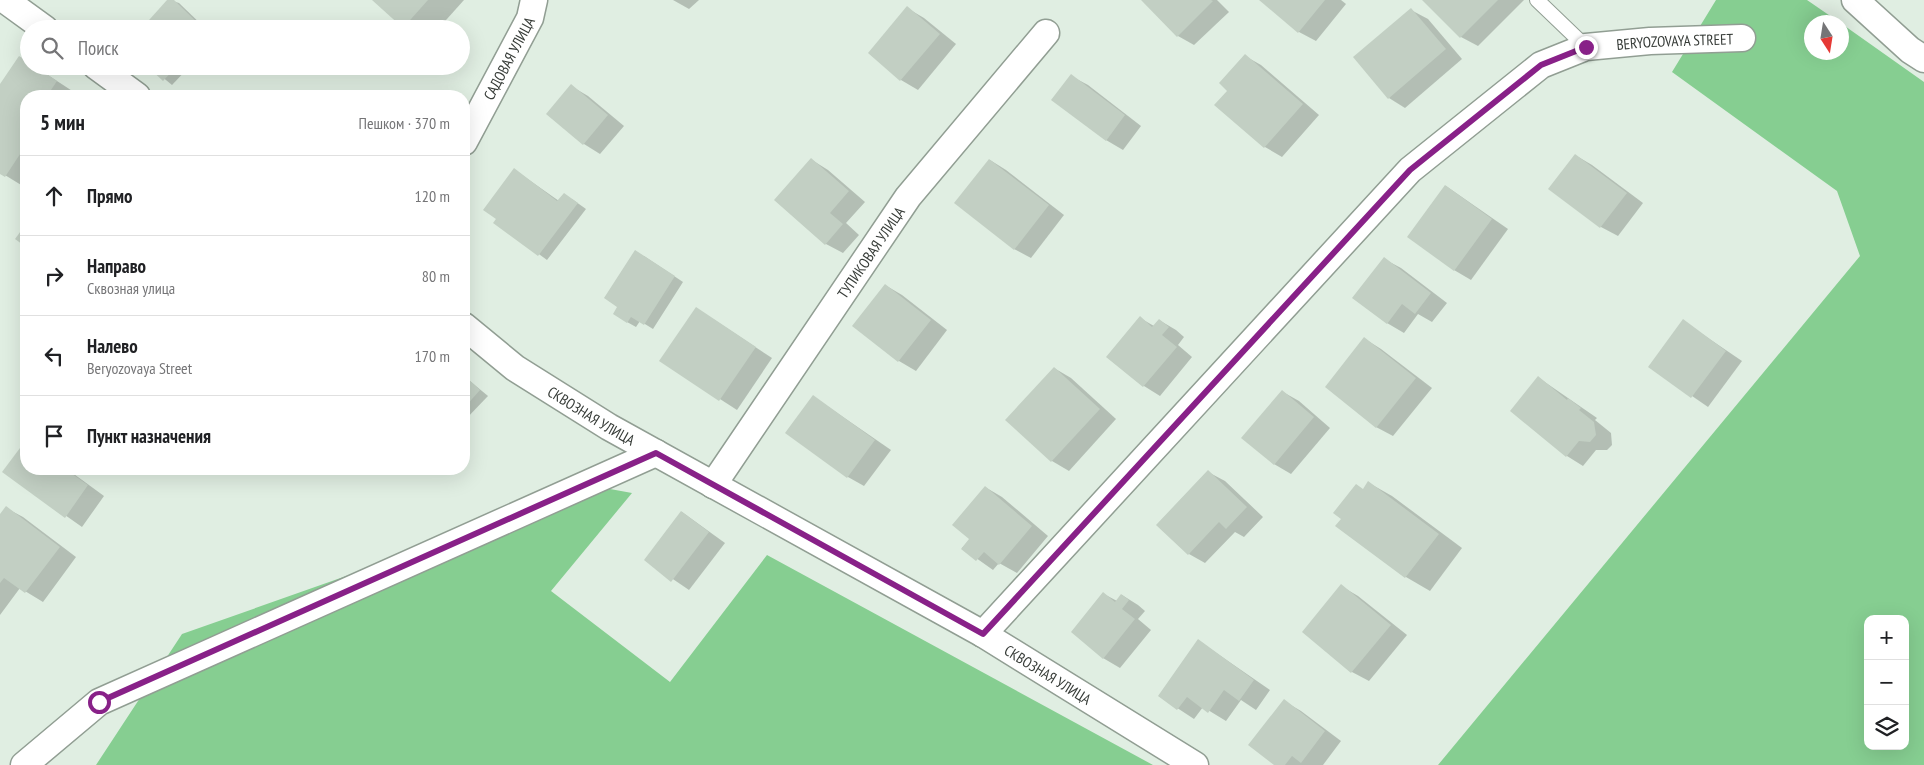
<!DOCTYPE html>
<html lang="ru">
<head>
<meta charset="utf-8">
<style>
	body { margin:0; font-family:"PT Sans Narrow",sans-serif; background:#f6f6f6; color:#202124 }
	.controls { position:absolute; right:15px; bottom:15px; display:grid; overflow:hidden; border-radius:10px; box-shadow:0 5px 20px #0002 }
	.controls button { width:45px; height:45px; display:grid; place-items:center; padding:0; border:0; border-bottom:1px solid #e0e0e0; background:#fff; color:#202124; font:25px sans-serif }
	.compass { position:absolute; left:1804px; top:15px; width:45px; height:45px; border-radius:50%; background:#fff; box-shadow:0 5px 20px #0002; rotate:168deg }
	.stop { position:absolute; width:15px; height:15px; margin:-11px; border:4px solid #882188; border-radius:50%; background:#fff }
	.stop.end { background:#882188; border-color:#fff; box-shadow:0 1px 5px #0008 }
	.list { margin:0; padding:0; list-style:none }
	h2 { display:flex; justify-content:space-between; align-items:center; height:65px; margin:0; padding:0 20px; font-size:21px }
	h2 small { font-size:16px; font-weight:400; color:#757577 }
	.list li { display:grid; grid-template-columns:32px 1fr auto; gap:15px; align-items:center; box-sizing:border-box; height:80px; padding:0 20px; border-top:1px solid #e0e0e0 }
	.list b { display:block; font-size:19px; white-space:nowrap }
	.list p { margin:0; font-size:16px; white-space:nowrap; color:#757577 }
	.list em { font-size:16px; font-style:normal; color:#757577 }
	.icon { flex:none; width:28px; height:28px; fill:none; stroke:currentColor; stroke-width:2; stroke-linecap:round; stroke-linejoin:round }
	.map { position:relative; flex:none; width:1924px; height:765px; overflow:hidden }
	.search { position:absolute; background:#fff; box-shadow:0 5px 20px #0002; left:20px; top:20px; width:450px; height:55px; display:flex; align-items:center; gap:12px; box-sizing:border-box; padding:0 18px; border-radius:28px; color:#757577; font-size:19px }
	.panel { position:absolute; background:#fff; box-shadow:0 5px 20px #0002; left:20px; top:90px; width:450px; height:385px; border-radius:20px }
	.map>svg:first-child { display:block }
	.forest { fill:#86ce91; fill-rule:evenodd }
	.shadow { fill:#0003 }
	.building { fill:#c2cfc3 }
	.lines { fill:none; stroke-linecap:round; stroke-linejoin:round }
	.lane-casing { stroke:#919e93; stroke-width:16 }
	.street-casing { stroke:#919e93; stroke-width:29 }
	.lane { stroke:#fff; stroke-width:14 }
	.street { stroke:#fff; stroke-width:26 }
	.route { stroke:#882188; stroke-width:6 }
	.labels { text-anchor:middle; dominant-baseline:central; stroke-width:5; stroke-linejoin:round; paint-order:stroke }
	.street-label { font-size:15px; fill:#373c38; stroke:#edfbef }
</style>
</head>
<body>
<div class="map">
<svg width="1924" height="765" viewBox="0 0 1924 765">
	<rect width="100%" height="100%" fill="#e0eee2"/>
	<g class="forest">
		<path d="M1716 0H1807L1839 22H1812V52H1842V24L1924 82V765H1438L1860 256 1837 191 1672 72ZM1868 619H1905V746H1868Z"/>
		<path d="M599 487 632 493 551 591 670 682 767 555 1153 765H96L182 634Z"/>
	</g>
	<g class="shadow">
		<path d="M169 0 179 3 206 29H144Z"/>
		<path d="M374 0H464L438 29H406Z"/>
		<path d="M673 0H699L689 9Z"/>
		<path d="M1143 0H1217L1229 12 1194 45 1178 36Z"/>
		<path d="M1261 0H1341L1346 4 1316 41 1299 32Z"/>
		<path d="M1424 0H1524L1478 46 1461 37Z"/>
		<path d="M907 8 924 18 956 44 918 90 901 80 869 53Z"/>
		<path d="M1411 10 1428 19 1462 59 1405 108 1389 98Z"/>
		<path d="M1245 56 1261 65 1319 115 1282 157 1265 147 1216 105 1229 90Z"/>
		<path d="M29 66H34L80 96H26V188L0 172V86Z"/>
		<path d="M149 66H190L172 85Z"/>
		<path d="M1071 76 1088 85 1141 126 1123 150 1106 140Z"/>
		<path d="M571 86 588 96 624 126 600 154 584 144 548 114Z"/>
		<path d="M1575 155 1592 165 1643 203 1618 236 1601 227Z"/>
		<path d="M812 160 828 170 865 202 846 223 859 235 843 253 826 244 776 200Z"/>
		<path d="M990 160 1006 170 1064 215 1031 258 1014 249Z"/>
		<path d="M515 170 559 201 572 199 586 209 547 260 495 222Z"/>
		<path d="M1446 186 1508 229 1471 280 1454 270Z"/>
		<path d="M644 256 683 282 653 329 640 321 636 327 627 322Z"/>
		<path d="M1384 259 1401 268 1447 303 1432 322 1418 314 1404 333 1387 323Z"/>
		<path d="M885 285 902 295 947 330 916 371 899 361 854 326Z"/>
		<path d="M1140 318 1154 326 1159 320 1176 330 1184 337 1178 345 1192 357 1160 396 1144 386Z"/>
		<path d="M713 319 772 358 737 410 661 361Z"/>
		<path d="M1683 321 1742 361 1708 407 1650 367Z"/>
		<path d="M1365 339 1381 349 1432 388 1393 436 1376 427Z"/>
		<path d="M1054 368 1071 378 1116 419 1069 471 1052 461 1007 420Z"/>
		<path d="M465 377 488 396 464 421V378Z"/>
		<path d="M1539 378 1597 418 1595 420 1611 433 1612 445 1607 450H1596L1583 466 1567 456Z"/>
		<path d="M1283 392 1299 401 1330 428 1291 474 1274 464Z"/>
		<path d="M814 397 891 450 864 486 848 477Z"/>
		<path d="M26 442V469H67L104 496 82 527 4 472Z"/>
		<path d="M1208 472 1225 481 1263 517 1244 537 1235 532 1205 563 1189 554Z"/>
		<path d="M1369 483 1392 496 1462 548 1430 591 1406 577 1337 526Z"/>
		<path d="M985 487 1002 497 1048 536 1017 573 999 563 993 570 962 548 970 539Z"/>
		<path d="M6 508 23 517 76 557 43 602 20 588 0 615V516Z"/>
		<path d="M682 512 725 543 689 590 645 560Z"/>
		<path d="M1341 586 1358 596 1407 635 1369 681 1352 672Z"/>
		<path d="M1104 594 1117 601 1122 595 1138 605 1145 611 1138 619 1151 630 1120 668 1103 658Z"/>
		<path d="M1199 641 1270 690 1256 710 1241 700 1226 721 1203 707 1194 719 1159 696Z"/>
		<path d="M1284 701 1301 711 1341 741 1323 765H1276Z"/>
	</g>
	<g class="building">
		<path d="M167 0H174L204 29H141Z"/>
		<path d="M372 0H428L403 28Z"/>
		<path d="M1141 0H1211L1213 1 1177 37Z"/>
		<path d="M1259 0H1325L1298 33Z"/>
		<path d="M1422 0H1498L1460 38Z"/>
		<path d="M907 6 940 34 900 81 868 53Z"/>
		<path d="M1411 8 1446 49 1388 99 1353 57Z"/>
		<path d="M1245 54 1303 104 1264 148 1214 105 1227 91 1219 83Z"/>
		<path d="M19 56 29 62V66H35L57 81 47 96H26V145L5 177 0 174V84Z"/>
		<path d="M147 66H177L163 81Z"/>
		<path d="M1071 74 1125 115 1106 141 1051 100Z"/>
		<path d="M571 84 608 115 583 145 546 114Z"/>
		<path d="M1575 154 1627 193 1600 228 1548 189Z"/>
		<path d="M811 158 849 191 830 213 843 224 825 245 774 200Z"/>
		<path d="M989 159 1049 205 1014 250 954 203Z"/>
		<path d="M514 168 557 201 564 193 578 203 538 256 493 223 496 219 483 210Z"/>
		<path d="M1445 185 1492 219 1454 271 1407 237Z"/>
		<path d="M26 224V247L15 239Z"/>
		<path d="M635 250 675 276 644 325 631 317 627 323 613 314 617 307 604 298Z"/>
		<path d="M1384 257 1431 293 1415 314 1402 304 1387 324 1352 298Z"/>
		<path d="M885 284 931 320 898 362 852 326Z"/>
		<path d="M696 307 756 347 719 401 659 361Z"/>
		<path d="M1140 316 1152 327 1159 319 1169 327 1162 335 1177 347 1143 387 1106 357Z"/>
		<path d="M1683 319 1726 351 1691 398 1648 367Z"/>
		<path d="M1364 337 1416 378 1376 428 1325 387Z"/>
		<path d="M1054 367 1100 409 1051 462 1005 420Z"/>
		<path d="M464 375 480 390 464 408Z"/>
		<path d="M1538 376 1567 400 1568 398 1581 408 1579 410 1594 422 1596 435 1590 442 1579 441 1566 457 1510 411Z"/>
		<path d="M1282 390 1314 417 1274 465 1241 438Z"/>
		<path d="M813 395 875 440 847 478 785 433Z"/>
		<path d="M26 440V469H65L88 485 65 518 2 472Z"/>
		<path d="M1208 470 1247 507 1226 529 1219 522 1188 555 1156 525Z"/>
		<path d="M1368 481 1439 534 1405 578 1335 526 1341 519 1333 513 1356 484 1363 489Z"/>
		<path d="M985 486 1032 526 999 565 984 552 976 561 961 549 969 539 952 525Z"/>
		<path d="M6 506 60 547 25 593 4 578 0 583V514Z"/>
		<path d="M681 511 709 532 671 582 644 560Z"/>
		<path d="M1341 584 1391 625 1351 673 1302 632Z"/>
		<path d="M1103 592 1115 602 1121 594 1129 600 1122 609 1135 619 1103 659 1071 632Z"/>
		<path d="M1198 639 1254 680 1239 701 1224 690 1208 713 1187 697 1177 710 1158 696Z"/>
		<path d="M1284 699 1325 731 1301 763 1292 756 1285 765H1274L1248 745Z"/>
	</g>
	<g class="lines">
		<defs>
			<path id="lane" d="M1537 0 1586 47"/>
			<g id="street">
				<path d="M5 0 45 29"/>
				<path d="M1855 0 1910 50 1924 59"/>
				<path d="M96 66 137 96"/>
				<path id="s1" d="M464 142 530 18 534 0"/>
				<path id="s2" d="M464 326 515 368 609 427 983 634 1195 765"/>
				<path id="s3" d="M713 485 908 197 1046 33"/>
				<path id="s4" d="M983 634 1410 170 1541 65 1586 47 1650 41 1742 38"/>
				<path d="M24 765 99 702 656 453"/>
			</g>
		</defs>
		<use href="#lane" class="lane-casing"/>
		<use href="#street" class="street-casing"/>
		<use href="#lane" class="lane"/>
		<use href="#street" class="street"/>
	</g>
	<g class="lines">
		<path class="route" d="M99 702 656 453 983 634 1410 170 1541 65 1586 47"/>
	</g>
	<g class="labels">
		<g class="street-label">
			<text stroke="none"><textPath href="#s4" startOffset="936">BERYOZOVAYA STREET</textPath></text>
			<text stroke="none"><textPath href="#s1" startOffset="95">САДОВАЯ УЛИЦА</textPath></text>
			<text stroke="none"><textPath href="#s3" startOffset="281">ТУПИКОВАЯ УЛИЦА</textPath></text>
			<text stroke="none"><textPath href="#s2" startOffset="156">СКВОЗНАЯ УЛИЦА</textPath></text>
			<text stroke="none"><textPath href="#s2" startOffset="681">СКВОЗНАЯ УЛИЦА</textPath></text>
		</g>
	</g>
</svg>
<div class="controls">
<button>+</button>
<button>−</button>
<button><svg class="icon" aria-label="layers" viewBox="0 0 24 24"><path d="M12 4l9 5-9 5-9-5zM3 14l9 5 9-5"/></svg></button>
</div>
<svg class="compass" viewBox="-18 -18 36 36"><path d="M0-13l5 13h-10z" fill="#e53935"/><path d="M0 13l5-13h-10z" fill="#757577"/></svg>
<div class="stop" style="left:99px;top:702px"></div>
<div class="stop end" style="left:1586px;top:47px"></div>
<div class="search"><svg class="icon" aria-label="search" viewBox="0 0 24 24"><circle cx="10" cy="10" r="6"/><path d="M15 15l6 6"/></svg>Поиск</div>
<section class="panel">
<h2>5 мин<small>Пешком · 370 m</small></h2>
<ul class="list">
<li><svg class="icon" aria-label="ahead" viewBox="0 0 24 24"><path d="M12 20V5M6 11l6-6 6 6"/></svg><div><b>Прямо</b></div><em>120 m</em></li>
<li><svg class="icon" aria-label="right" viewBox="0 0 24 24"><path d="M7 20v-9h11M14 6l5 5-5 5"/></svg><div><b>Направо</b><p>Сквозная улица</p></div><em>80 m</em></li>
<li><svg class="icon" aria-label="left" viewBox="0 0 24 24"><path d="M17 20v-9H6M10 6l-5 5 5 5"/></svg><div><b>Налево</b><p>Beryozovaya Street</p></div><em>170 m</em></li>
<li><svg class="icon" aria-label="arrive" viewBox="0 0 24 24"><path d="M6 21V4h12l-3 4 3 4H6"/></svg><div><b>Пункт назначения</b></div></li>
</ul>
</section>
</div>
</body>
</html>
